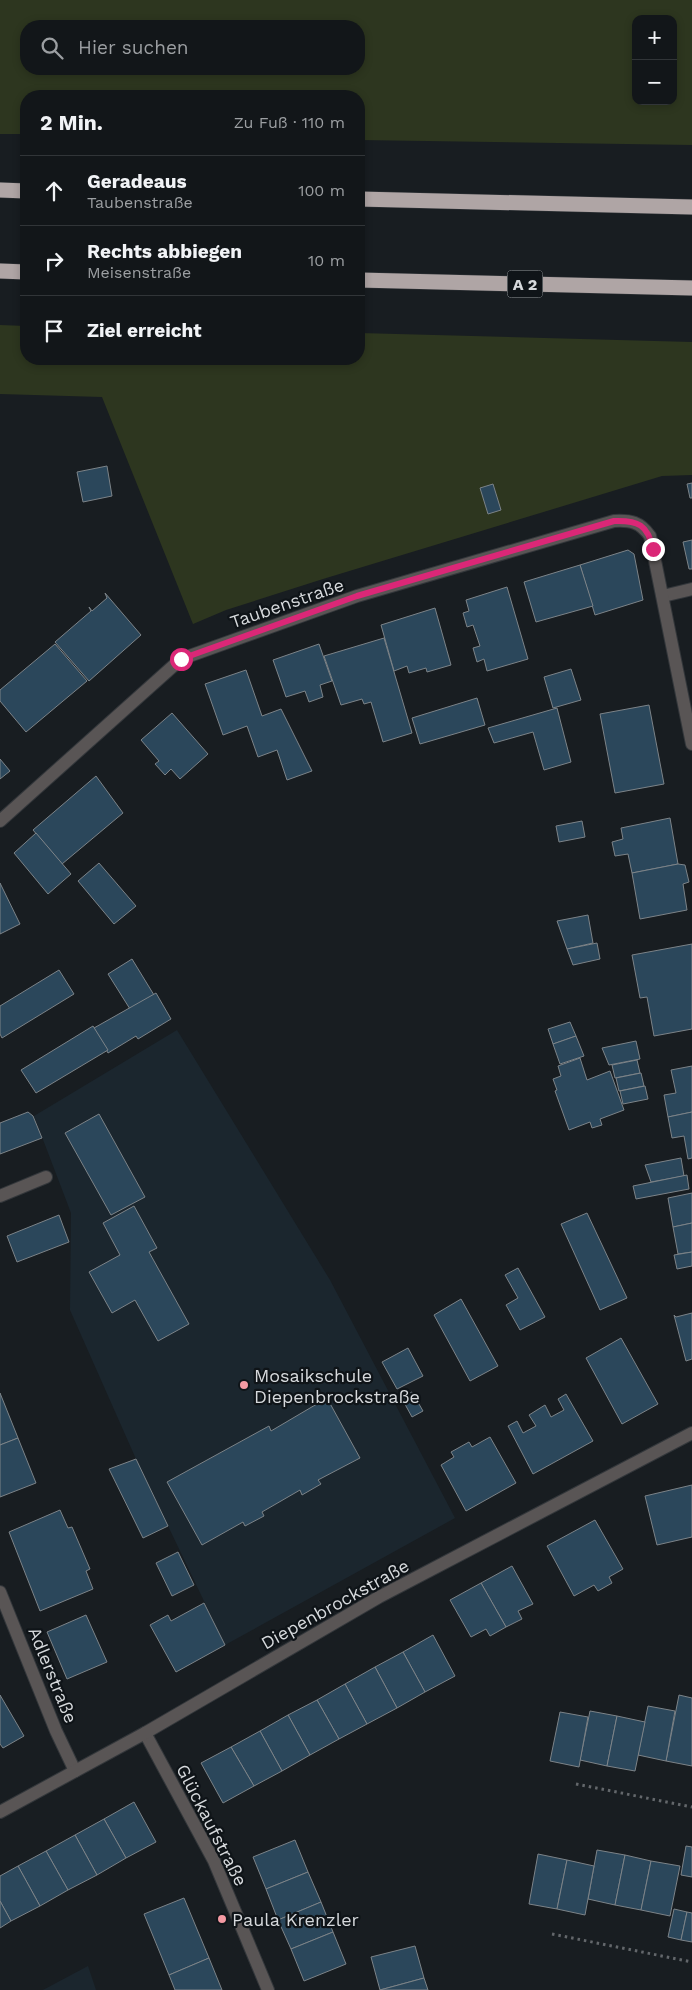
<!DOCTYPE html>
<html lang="de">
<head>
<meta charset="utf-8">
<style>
	body { margin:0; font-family:"Work Sans",sans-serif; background:#1b1f22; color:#f1f3f6 }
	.controls { position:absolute; right:15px; top:15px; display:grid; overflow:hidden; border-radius:10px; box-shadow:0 2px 8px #0003 }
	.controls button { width:45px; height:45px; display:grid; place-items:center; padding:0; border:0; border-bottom:1px solid #313538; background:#121619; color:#f1f3f6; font:25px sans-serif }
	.stop { position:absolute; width:15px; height:15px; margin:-11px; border:4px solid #db2777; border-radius:50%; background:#fff }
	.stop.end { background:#db2777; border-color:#fff; box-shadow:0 1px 5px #0008 }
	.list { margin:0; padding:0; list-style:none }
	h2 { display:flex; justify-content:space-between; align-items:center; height:65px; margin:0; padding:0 20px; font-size:21px }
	h2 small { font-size:16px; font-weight:400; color:#9c9fa2 }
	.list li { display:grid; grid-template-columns:32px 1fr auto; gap:15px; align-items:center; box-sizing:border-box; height:70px; padding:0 20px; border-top:1px solid #313538 }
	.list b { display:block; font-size:19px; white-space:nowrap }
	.list p { margin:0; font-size:16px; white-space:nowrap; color:#9c9fa2 }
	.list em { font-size:16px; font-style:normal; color:#9c9fa2 }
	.icon { flex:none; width:28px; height:28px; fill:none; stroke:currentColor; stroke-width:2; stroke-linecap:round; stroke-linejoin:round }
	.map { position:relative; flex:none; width:692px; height:1990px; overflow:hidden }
	.search { position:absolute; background:#121619; box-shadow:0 2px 8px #0003; left:20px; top:20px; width:345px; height:55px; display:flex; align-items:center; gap:12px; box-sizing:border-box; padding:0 18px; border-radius:20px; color:#9c9fa2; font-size:19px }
	.panel { position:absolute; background:#121619; box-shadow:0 2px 8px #0003; left:20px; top:90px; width:345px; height:275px; border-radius:20px }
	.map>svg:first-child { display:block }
	.built { fill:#1b262e }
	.green { fill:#2d361f; fill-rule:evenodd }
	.building { fill:#2b475b; stroke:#7c8388 }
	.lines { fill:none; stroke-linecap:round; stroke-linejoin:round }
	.lane-casing { stroke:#33373b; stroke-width:14 }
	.street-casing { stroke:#33373b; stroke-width:14 }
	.highway-casing { stroke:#33373b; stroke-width:16 }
	.path { stroke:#63676b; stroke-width:3; stroke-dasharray:2.5 4; stroke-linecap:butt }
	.lane { stroke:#595555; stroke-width:12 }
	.street { stroke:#595555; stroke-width:12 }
	.highway { stroke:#afa5a5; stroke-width:15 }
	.route { stroke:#db2777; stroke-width:6 }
	.poi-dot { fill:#f49aa3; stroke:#0f1418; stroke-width:2 }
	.labels { text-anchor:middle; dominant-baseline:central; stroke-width:4.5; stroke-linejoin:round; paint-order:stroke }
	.shield { fill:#0f1418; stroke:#9a9ea1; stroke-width:1 }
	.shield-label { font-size:16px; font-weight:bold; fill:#d6d9dc }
	.street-label { font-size:18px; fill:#d6d9dc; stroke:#0f1418 }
	.poi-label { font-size:18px; fill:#d6d9dc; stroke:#0f1418; text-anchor:start }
</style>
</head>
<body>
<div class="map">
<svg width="692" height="1990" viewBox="0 0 692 1990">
	<rect width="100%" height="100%" fill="#181d21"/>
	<g class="built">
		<path d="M177 1030 330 1280 455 1518 225 1645 136 1459 70 1310 71 1213 34 1116Z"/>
		<path d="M88 1966 96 1990H43Z"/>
	</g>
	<g class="green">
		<path d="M0 0H692V145L359 140V96H26V134H0ZM636 19H673V101H636ZM359 26V69H26V26Z"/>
		<path d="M0 325 26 326V359H359V333L692 342V475L662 476 323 579 226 610 193 624 102 397 0 394Z"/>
	</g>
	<g class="building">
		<path d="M107 466 112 496 83 502 77 472Z"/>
		<path d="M692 483V498H690L687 484Z"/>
		<path d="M493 484 501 510 488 514 480 488Z"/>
		<path d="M692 540V569H689L683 542Z"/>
		<path d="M628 550 634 554 643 600 595 615 580 565Z"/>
		<path d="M580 565 593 606 536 622 524 582Z"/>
		<path d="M507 587 528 659 487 671 484 659 477 662 473 648 480 646 473 625 467 627 463 613 469 611 466 600Z"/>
		<path d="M105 593 141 635 89 681 55 642 91 611 89 607 92 611 107 598Z"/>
		<path d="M435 608 451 665 427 672 426 668 409 673 407 666 394 671 381 625Z"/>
		<path d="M384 638 412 733 383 742 371 702 364 704 362 699 341 705 324 656Z"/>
		<path d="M55 644 87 681 26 732 0 701V690Z"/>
		<path d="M319 644 332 681 320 685 323 697 309 702 305 691 286 697 273 660Z"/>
		<path d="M571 669 581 700 553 708 544 677Z"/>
		<path d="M246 670 262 716 281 709 312 771 287 780 277 750 258 757 247 726 223 735 205 684Z"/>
		<path d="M477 698 485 725 420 744 412 718Z"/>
		<path d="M649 705 664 784 615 793 600 714Z"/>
		<path d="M557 708 571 762 544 770 533 732 494 743 488 728Z"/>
		<path d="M172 713 208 754 180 779 171 769 165 775 155 764 159 761 141 740Z"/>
		<path d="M0 759 10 771 0 779Z"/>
		<path d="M96 776 123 813 62 864 33 830Z"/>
		<path d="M670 818 678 864 632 873 628 854 615 856 612 842 623 839 621 828Z"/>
		<path d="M582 821 585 837 559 842 556 826Z"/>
		<path d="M36 833 71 874 48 894 14 853Z"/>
		<path d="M99 863 136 906 114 924 78 881Z"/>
		<path d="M678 864 685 865 689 882 683 884 687 910 640 919 632 873Z"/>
		<path d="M0 883 20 924 0 934Z"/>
		<path d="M588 915 593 943 567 949 557 921Z"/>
		<path d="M597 943 600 959 573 965 567 949Z"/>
		<path d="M692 944V1029L654 1036 647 997 640 998 632 955Z"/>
		<path d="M132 959 154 995 130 1009 108 974Z"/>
		<path d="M59 970 74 994 2 1038 0 1034V1006Z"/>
		<path d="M156 993 171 1019 138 1039 136 1036 108 1053 94 1028Z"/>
		<path d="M570 1022 576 1036 553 1044 548 1029Z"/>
		<path d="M93 1026 108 1050 36 1093 21 1070Z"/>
		<path d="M576 1036 584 1056 560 1064 553 1044Z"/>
		<path d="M636 1041 640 1059 609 1065 602 1048Z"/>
		<path d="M580 1058 587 1080 610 1071 624 1110 600 1119 602 1125 592 1128 590 1122 569 1130 555 1091 557 1090 553 1079 561 1076 558 1066Z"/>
		<path d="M637 1060 640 1073 615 1078 612 1065Z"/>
		<path d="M692 1066V1112L668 1117 664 1095 676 1093 671 1070Z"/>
		<path d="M641 1073 644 1086 619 1091 616 1078Z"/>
		<path d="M645 1086 648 1099 623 1104 620 1091Z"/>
		<path d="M28 1112 33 1116 42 1138 0 1154V1123Z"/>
		<path d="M692 1112V1158L688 1159 684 1136 672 1138 668 1117Z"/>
		<path d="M99 1114 145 1197 111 1215 65 1133Z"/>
		<path d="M681 1158 684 1176 651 1182 645 1165Z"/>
		<path d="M687 1175 689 1189 636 1199 633 1186Z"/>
		<path d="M692 1193V1223L673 1227 668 1198Z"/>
		<path d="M134 1206 157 1248 149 1252 189 1324 158 1341 135 1300 112 1313 89 1272 120 1255 103 1223Z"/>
		<path d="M587 1213 627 1298 600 1310 561 1224Z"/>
		<path d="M59 1215 69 1242 17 1262 7 1236Z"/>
		<path d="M692 1223V1252L678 1254 673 1227Z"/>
		<path d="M692 1252V1266L677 1269 674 1255Z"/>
		<path d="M518 1268 545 1317 520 1330 506 1305 518 1298 505 1275Z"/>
		<path d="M461 1299 498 1366 470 1381 434 1315Z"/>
		<path d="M692 1313V1359L686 1361 674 1315 676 1317Z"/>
		<path d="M621 1338 658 1404 622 1424 586 1358Z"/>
		<path d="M408 1348 423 1376 397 1389 382 1362Z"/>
		<path d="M412 1392 423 1411 412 1417 401 1397Z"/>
		<path d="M0 1393 18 1438 0 1445Z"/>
		<path d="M566 1394 593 1441 533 1474 508 1426 517 1421 523 1433 536 1426 529 1415 545 1405 551 1417 564 1410 558 1399Z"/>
		<path d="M327 1398 360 1458 318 1480 321 1484 302 1495 300 1490 262 1512 264 1516 245 1526 243 1522 202 1545 167 1482 269 1426 271 1431Z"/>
		<path d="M490 1437 516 1483 466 1511 441 1465 454 1457 451 1452 469 1442 472 1447Z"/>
		<path d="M18 1438 36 1483 0 1497V1445Z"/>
		<path d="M136 1459 168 1526 143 1538 109 1469Z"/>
		<path d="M692 1485V1537L657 1545 645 1496Z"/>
		<path d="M60 1510 68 1528 72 1527 90 1569 86 1571 93 1589 40 1611 9 1532Z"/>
		<path d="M595 1520 623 1569 609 1577 612 1583 598 1591 594 1585 574 1596 547 1546Z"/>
		<path d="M178 1552 194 1585 172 1596 156 1563Z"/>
		<path d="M512 1566 533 1604 518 1611 522 1619 506 1627 481 1583Z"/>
		<path d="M481 1583 506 1627 490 1636 486 1629 471 1637 450 1600Z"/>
		<path d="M204 1603 225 1645 176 1672 150 1625 168 1615 171 1621Z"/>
		<path d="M86 1615 107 1662 67 1679 47 1632Z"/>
		<path d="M433 1635 455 1676 425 1692 403 1652Z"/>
		<path d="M403 1652 425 1692 397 1708 375 1667Z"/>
		<path d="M375 1667 397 1708 367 1724 345 1684Z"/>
		<path d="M345 1684 367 1724 339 1739 317 1700Z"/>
		<path d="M0 1695 24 1736 3 1748 0 1744Z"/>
		<path d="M679 1695 692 1698V1766L666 1761Z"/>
		<path d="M317 1700 339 1739 310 1755 288 1715Z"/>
		<path d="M648 1706 675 1711 666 1761 638 1755Z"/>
		<path d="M590 1711 617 1716 607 1766 580 1760Z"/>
		<path d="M560 1712 588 1717 579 1767 550 1761Z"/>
		<path d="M288 1715 310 1755 282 1771 260 1731Z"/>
		<path d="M617 1716 645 1722 635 1771 607 1766Z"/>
		<path d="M260 1731 282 1771 254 1786 231 1747Z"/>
		<path d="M231 1747 254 1786 223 1803 201 1763Z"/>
		<path d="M134 1802 156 1842 126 1858 104 1819Z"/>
		<path d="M104 1819 126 1858 97 1875 75 1835Z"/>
		<path d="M75 1835 97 1875 68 1890 46 1851Z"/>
		<path d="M295 1840 308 1872 266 1889 253 1857Z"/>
		<path d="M686 1846 692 1847V1877L681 1875Z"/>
		<path d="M597 1850 625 1855 615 1905 588 1899Z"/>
		<path d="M46 1851 68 1890 40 1906 18 1866Z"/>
		<path d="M538 1854 567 1860 557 1909 529 1904Z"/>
		<path d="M625 1855 651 1861 641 1910 615 1905Z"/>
		<path d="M567 1860 594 1866 585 1915 557 1909Z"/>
		<path d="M651 1861 680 1866 670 1916 641 1910Z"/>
		<path d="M18 1866 40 1906 11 1921 0 1901V1876Z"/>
		<path d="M308 1872 321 1902 278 1920 266 1889Z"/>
		<path d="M184 1898 209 1958 169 1975 144 1914Z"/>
		<path d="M0 1901 11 1921 0 1928Z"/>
		<path d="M321 1902 333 1932 291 1949 278 1920Z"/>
		<path d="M674 1909 687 1912 681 1940 668 1937Z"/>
		<path d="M687 1912 692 1913V1942L681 1940Z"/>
		<path d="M333 1932 346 1964 304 1981 291 1949Z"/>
		<path d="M415 1946 424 1978 380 1990 371 1957Z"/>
		<path d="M209 1958 222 1990H175L169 1975Z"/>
		<path d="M424 1978 428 1990H380Z"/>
	</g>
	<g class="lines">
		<defs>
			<g id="lane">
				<path d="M663 596 692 589"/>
				<path d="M0 1196 46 1177"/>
			</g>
			<g id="street">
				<path d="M0 821 181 659 357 596 614 521C631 520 640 522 650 536L692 744"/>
				<path d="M0 1592 56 1731 75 1771"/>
				<path d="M145 1733 214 1861 268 1990"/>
				<path d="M0 1812 145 1733 379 1597 692 1433"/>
			</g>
			<g id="highway">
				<path d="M0 190 26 191"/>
				<path d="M359 199 692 207"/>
				<path d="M0 271 26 272"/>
				<path d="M359 280 692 288"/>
			</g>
		</defs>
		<use href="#lane" class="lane-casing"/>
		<use href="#street" class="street-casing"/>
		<use href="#highway" class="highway-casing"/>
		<g class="path">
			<path d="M576 1784 692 1807"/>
			<path d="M552 1934 692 1962"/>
		</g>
		<use href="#lane" class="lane"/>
		<use href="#street" class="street"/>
		<use href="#highway" class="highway"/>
	</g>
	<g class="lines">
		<path class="route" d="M181 659 357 596 614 521C638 520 648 525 653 549"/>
	</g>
	<g class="poi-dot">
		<circle cx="244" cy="1385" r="5"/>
		<circle cx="222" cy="1919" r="5"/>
	</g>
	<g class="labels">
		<rect class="shield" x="507.5" y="270.5" width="35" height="27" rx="4"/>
		<g class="shield-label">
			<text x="525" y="284">A 2</text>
		</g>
		<g class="street-label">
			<text transform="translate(287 603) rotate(-19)">Taubenstraße</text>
			<text transform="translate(335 1604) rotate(-29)">Diepenbrockstraße</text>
			<text transform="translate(53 1675) rotate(68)">Adlerstraße</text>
			<text transform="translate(212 1825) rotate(63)">Glückaufstraße</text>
		</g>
		<g class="poi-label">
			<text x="254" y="1375">Mosaikschule<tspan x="254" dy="21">Diepenbrockstraße</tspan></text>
			<text x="232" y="1919">Paula Krenzler</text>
		</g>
	</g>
</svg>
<div class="controls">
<button>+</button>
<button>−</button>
</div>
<div class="stop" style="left:181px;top:659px"></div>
<div class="stop end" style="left:653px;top:549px"></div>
<div class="search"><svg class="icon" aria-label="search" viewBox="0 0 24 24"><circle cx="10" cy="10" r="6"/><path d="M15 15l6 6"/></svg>Hier suchen</div>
<section class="panel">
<h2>2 Min.<small>Zu Fuß · 110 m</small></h2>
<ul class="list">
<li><svg class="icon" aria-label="ahead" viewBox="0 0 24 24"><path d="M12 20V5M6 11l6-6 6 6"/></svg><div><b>Geradeaus</b><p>Taubenstraße</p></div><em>100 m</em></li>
<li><svg class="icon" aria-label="right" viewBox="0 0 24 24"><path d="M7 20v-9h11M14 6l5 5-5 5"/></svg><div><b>Rechts abbiegen</b><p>Meisenstraße</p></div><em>10 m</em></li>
<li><svg class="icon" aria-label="arrive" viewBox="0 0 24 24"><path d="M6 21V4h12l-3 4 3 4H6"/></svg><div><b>Ziel erreicht</b></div></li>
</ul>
</section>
</div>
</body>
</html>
